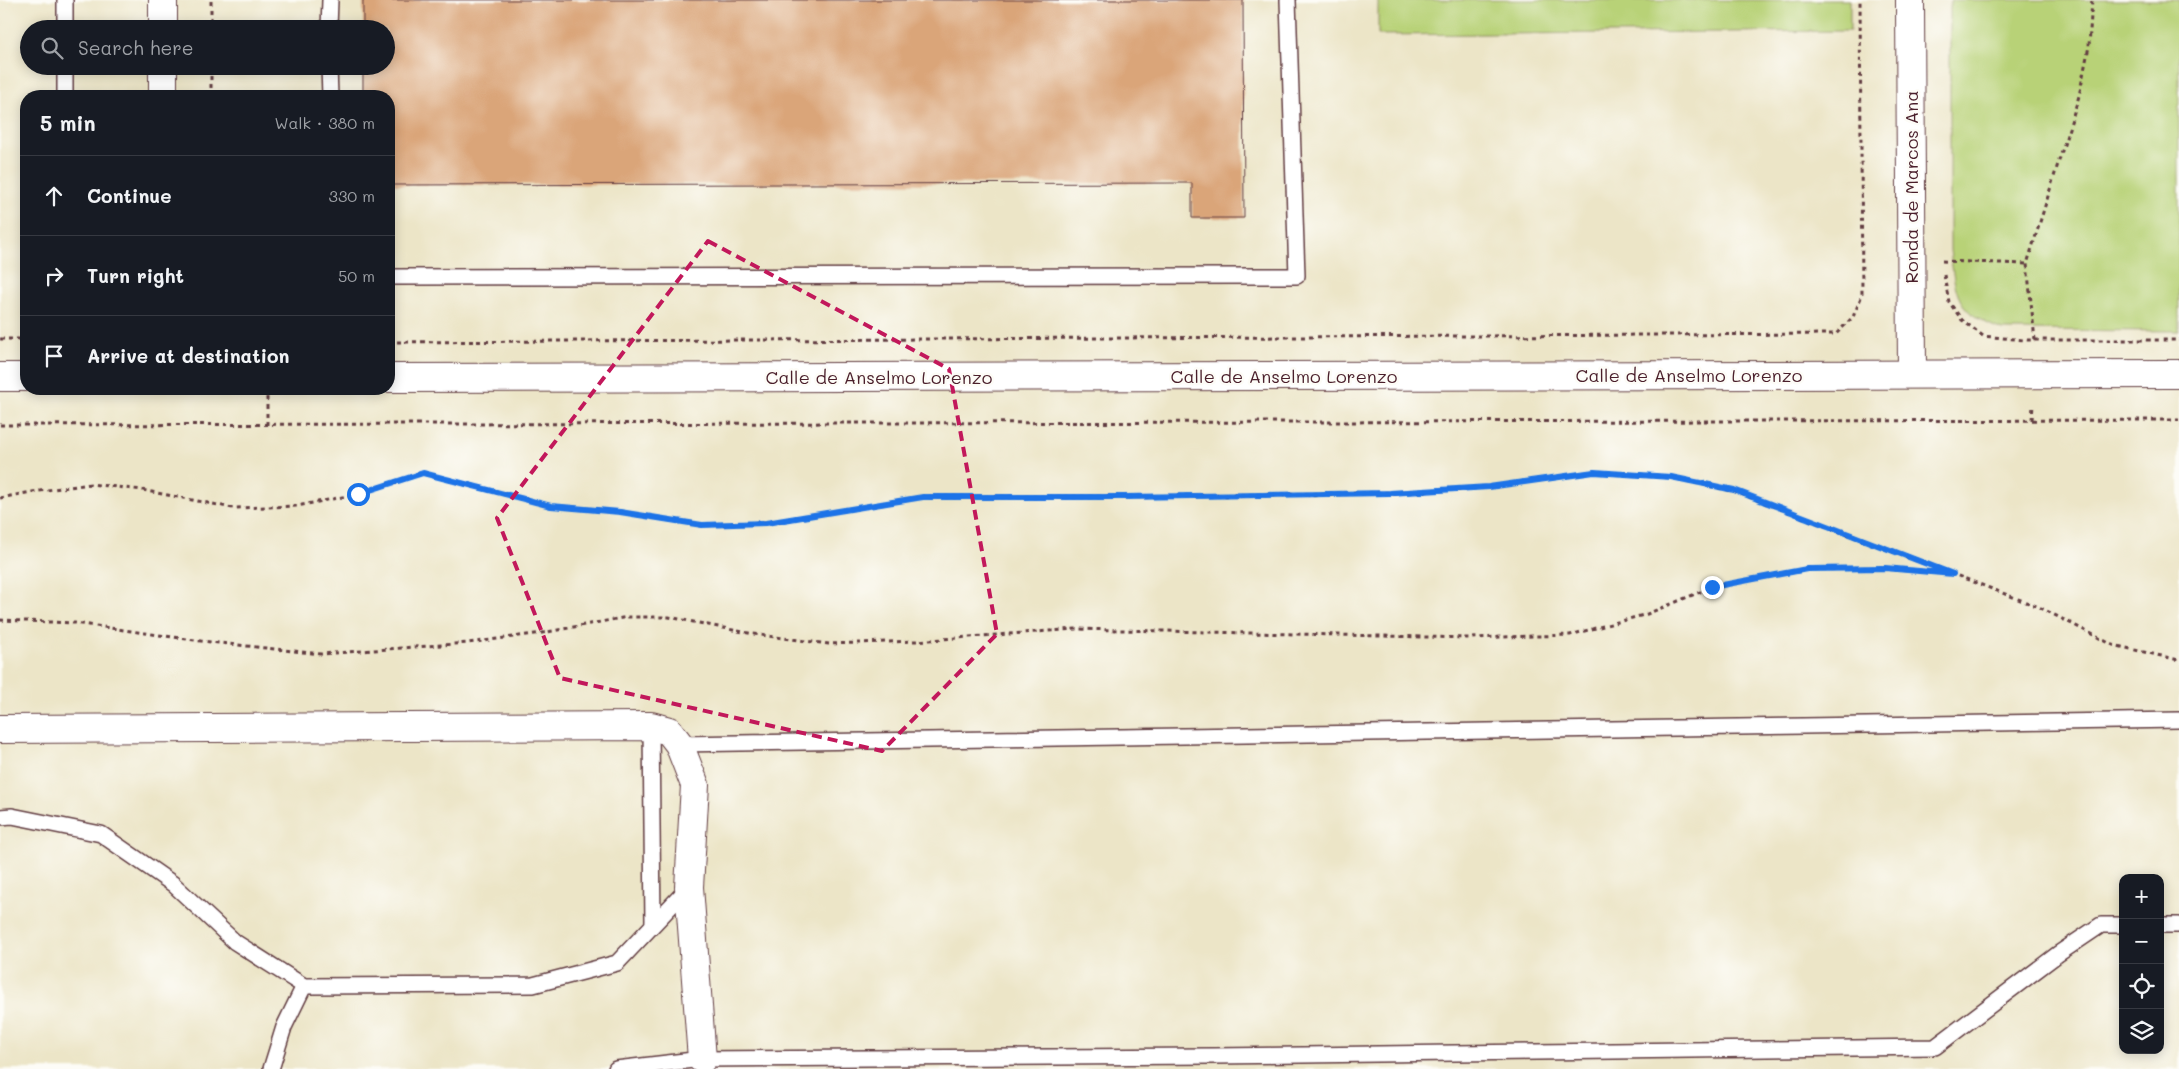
<!DOCTYPE html>
<html lang="en">
<head>
<meta charset="utf-8">
<style>
	body { margin:0; font-family:Mali,sans-serif; background:#242831; color:#f1f3f6 }
	.controls { position:absolute; right:15px; bottom:15px; display:grid; overflow:hidden; border-radius:10px; box-shadow:0 2px 12px #0003 }
	.controls button { width:45px; height:45px; display:grid; place-items:center; padding:0; border:0; border-bottom:1px solid #363941; background:#171b24; color:#f1f3f6; font:25px sans-serif }
	.stop { position:absolute; width:15px; height:15px; margin:-11px; border:4px solid #1a73e8; border-radius:50%; background:#fff }
	.stop.end { background:#1a73e8; border-color:#fff; box-shadow:0 1px 5px #0008 }
	.list { margin:0; padding:0; list-style:none }
	h2 { display:flex; justify-content:space-between; align-items:center; height:65px; margin:0; padding:0 20px; font-size:21px }
	h2 small { font-size:16px; font-weight:400; color:#9ea1a6 }
	.list li { display:grid; grid-template-columns:32px 1fr auto; gap:15px; align-items:center; box-sizing:border-box; height:80px; padding:0 20px; border-top:1px solid #363941 }
	.list b { display:block; font-size:19px; white-space:nowrap }
	.list em { font-size:16px; font-style:normal; color:#9ea1a6 }
	.icon { flex:none; width:28px; height:28px; fill:none; stroke:currentColor; stroke-width:2; stroke-linecap:round; stroke-linejoin:round }
	.map { position:relative; flex:none; width:2179px; height:1069px; overflow:hidden }
	.search { position:absolute; background:#171b24; box-shadow:0 2px 12px #0003; left:20px; top:20px; width:375px; height:55px; display:flex; align-items:center; gap:12px; box-sizing:border-box; padding:0 18px; border-radius:28px; color:#9ea1a6; font-size:19px }
	.panel { position:absolute; background:#171b24; box-shadow:0 2px 12px #0003; left:20px; top:90px; width:375px; height:305px; border-radius:20px }
	.map>svg:first-child { display:block }
	.green { fill:#b8d277; stroke:#817851 }
	.building { fill:#daa579 }
	.lines { fill:none; stroke-linecap:round; stroke-linejoin:round }
	.lane-casing { stroke:#623d42; stroke-width:18 }
	.street-casing { stroke:#623d42; stroke-width:30 }
	.path { stroke:#623d42; stroke-width:3; stroke-dasharray:4 4; stroke-linecap:butt }
	.lane { stroke:#fff; stroke-width:15 }
	.street { stroke:#fff; stroke-width:28 }
	.route { stroke:#1a73e8; stroke-width:6 }
	.marked { fill:none; stroke:#c2185b; stroke-width:4; stroke-dasharray:10 6; stroke-linejoin:round }
	.labels { text-anchor:middle; dominant-baseline:central; stroke-width:5; stroke-linejoin:round; paint-order:stroke }
	.street-label { font-size:18px; fill:#4a1f2b; stroke:#fdfcf7 }
</style>
</head>
<body>
<div class="map">
<svg width="2179" height="1069" viewBox="0 0 2179 1069">
	<rect width="100%" height="100%" fill="#fdfcf7"/>
	<filter id="ink" filterUnits="userSpaceOnUse"><feTurbulence type="fractalNoise" baseFrequency=".02" numOctaves="2"/><feDisplacementMap in="SourceGraphic" scale="10" xChannelSelector="R" yChannelSelector="G"/><feConvolveMatrix kernelMatrix="1 2 1 2 8 2 1 2 1" color-interpolation-filters="sRGB"/></filter>
	<filter id="wash" filterUnits="userSpaceOnUse"><feTurbulence type="fractalNoise" baseFrequency=".0096" numOctaves="4" result="noise"/><feDisplacementMap in="SourceGraphic" scale="20" xChannelSelector="R" yChannelSelector="G"/><feGaussianBlur stdDeviation="1.12" result="paint"/><feColorMatrix in="noise" values="0 0 0 0 0 0 0 0 0 0 0 0 0 0 0 0 0 1.4 0 .05"/><feComposite in="paint" operator="in"/></filter>
	<g filter="url(#wash)">
		<rect width="100%" height="100%" fill="#ece5c7"/>
		<g class="green">
			<path d="M1378 0H1850V31L1378 35Z"/>
			<path d="M1950 0H2179V331L2002 330C1955 311 1956 297 1950 250Z"/>
		</g>
		<g id="blocks">
			<path class="building" d="M363 0H1243L1244 218H1192V183L389 185V96H363V66H386V29H363Z"/>
		</g>
	</g>
	<g filter="url(#ink)">
		<use href="#blocks" fill-opacity="0" stroke="#623d42" stroke-width="1"/>
		<g class="lines">
			<defs>
				<g id="lane">
					<path d="M65 0V29"/>
					<path d="M329 29 330 0"/>
					<path d="M65 66V96"/>
					<path d="M329 66 330 96"/>
					<path d="M389 277 1297 276 1288 0"/>
					<path d="M651 726 653 924"/>
					<path d="M679 744 2179 720"/>
					<path d="M0 817 12 816 101 834 173 884 235 942 304 986 533 985 617 963 689 887"/>
					<path d="M2160 925H2179"/>
					<path d="M271 1069 284 1027 304 986"/>
					<path d="M616 1069 702 1059 1214 1056 1935 1047 2058 954 2101 925H2123"/>
				</g>
				<g id="street">
					<path d="M163 0V29"/>
					<path d="M1910 0 1912 374"/>
					<path d="M163 66V96"/>
					<path d="M0 377H26"/>
					<path d="M389 378 2179 374"/>
					<path d="M0 729 651 726 669 731 679 744 695 785 689 887 702 1059"/>
				</g>
			</defs>
			<use href="#lane" class="lane-casing"/>
			<use href="#street" class="street-casing"/>
			<g class="path">
				<path d="M211 29V0"/>
				<path d="M211 96V66"/>
				<path d="M1942 261 2027 264"/>
				<path d="M1944 275 1949 302 1962 320 1983 336 2024 340H2179"/>
				<path d="M0 339H26"/>
				<path d="M2035 340 2027 264 2079 96 2089 46 2092 0"/>
				<path d="M389 342 1836 334 1853 317 1862 295 1860 0"/>
				<path d="M267 389V425"/>
				<path d="M2032 420 2033 404"/>
				<path d="M0 425 2179 420"/>
				<path d="M0 498 32 492 91 484 142 490 233 508 297 506 358 494 423 473 551 506 620 512 702 525 766 523 923 497H1124L1390 493 1489 487 1594 472 1671 477 1734 491 1948 572"/>
				<path d="M0 620 75 623 201 641 321 654 468 643 542 633 627 617H669L753 634 829 644 916 641 1076 629 1469 638 1570 635 1647 614 1712 587 1807 569 1885 568 1953 574 2039 607 2113 645 2179 660"/>
			</g>
			<use href="#lane" class="lane"/>
			<use href="#street" class="street"/>
		</g>
	</g>
	<g class="lines" filter="url(#ink)">
		<path class="route" d="M358 494 423 473 551 506 620 512 702 525 766 523 923 497H1124L1390 493 1489 487 1594 472 1671 477 1734 490 1953 574 1885 568 1807 569 1712 587"/>
	</g>
	<path class="marked" d="M708 241 949 369 997 634 882 751 560 678 497 518Z"/>
	<g class="labels">
		<g class="street-label">
			<text transform="translate(1911 187) rotate(-90)">Ronda de Marcos Ana</text>
			<text x="1689" y="375">Calle de Anselmo Lorenzo</text>
			<text x="1284" y="376">Calle de Anselmo Lorenzo</text>
			<text x="879" y="377">Calle de Anselmo Lorenzo</text>
		</g>
	</g>
</svg>
<div class="controls">
<button>+</button>
<button>−</button>
<button><svg class="icon" aria-label="locate" viewBox="0 0 24 24"><circle cx="12" cy="12" r="6"/><path d="M12 2v4M12 18v4M2 12h4M18 12h4"/></svg></button>
<button><svg class="icon" aria-label="layers" viewBox="0 0 24 24"><path d="M12 4l9 5-9 5-9-5zM3 14l9 5 9-5"/></svg></button>
</div>
<div class="stop" style="left:358px;top:494px"></div>
<div class="stop end" style="left:1712px;top:587px"></div>
<div class="search"><svg class="icon" aria-label="search" viewBox="0 0 24 24"><circle cx="10" cy="10" r="6"/><path d="M15 15l6 6"/></svg>Search here</div>
<section class="panel">
<h2>5 min<small>Walk · 380 m</small></h2>
<ul class="list">
<li><svg class="icon" aria-label="ahead" viewBox="0 0 24 24"><path d="M12 20V5M6 11l6-6 6 6"/></svg><div><b>Continue</b></div><em>330 m</em></li>
<li><svg class="icon" aria-label="right" viewBox="0 0 24 24"><path d="M7 20v-9h11M14 6l5 5-5 5"/></svg><div><b>Turn right</b></div><em>50 m</em></li>
<li><svg class="icon" aria-label="arrive" viewBox="0 0 24 24"><path d="M6 21V4h12l-3 4 3 4H6"/></svg><div><b>Arrive at destination</b></div></li>
</ul>
</section>
</div>
</body>
</html>
